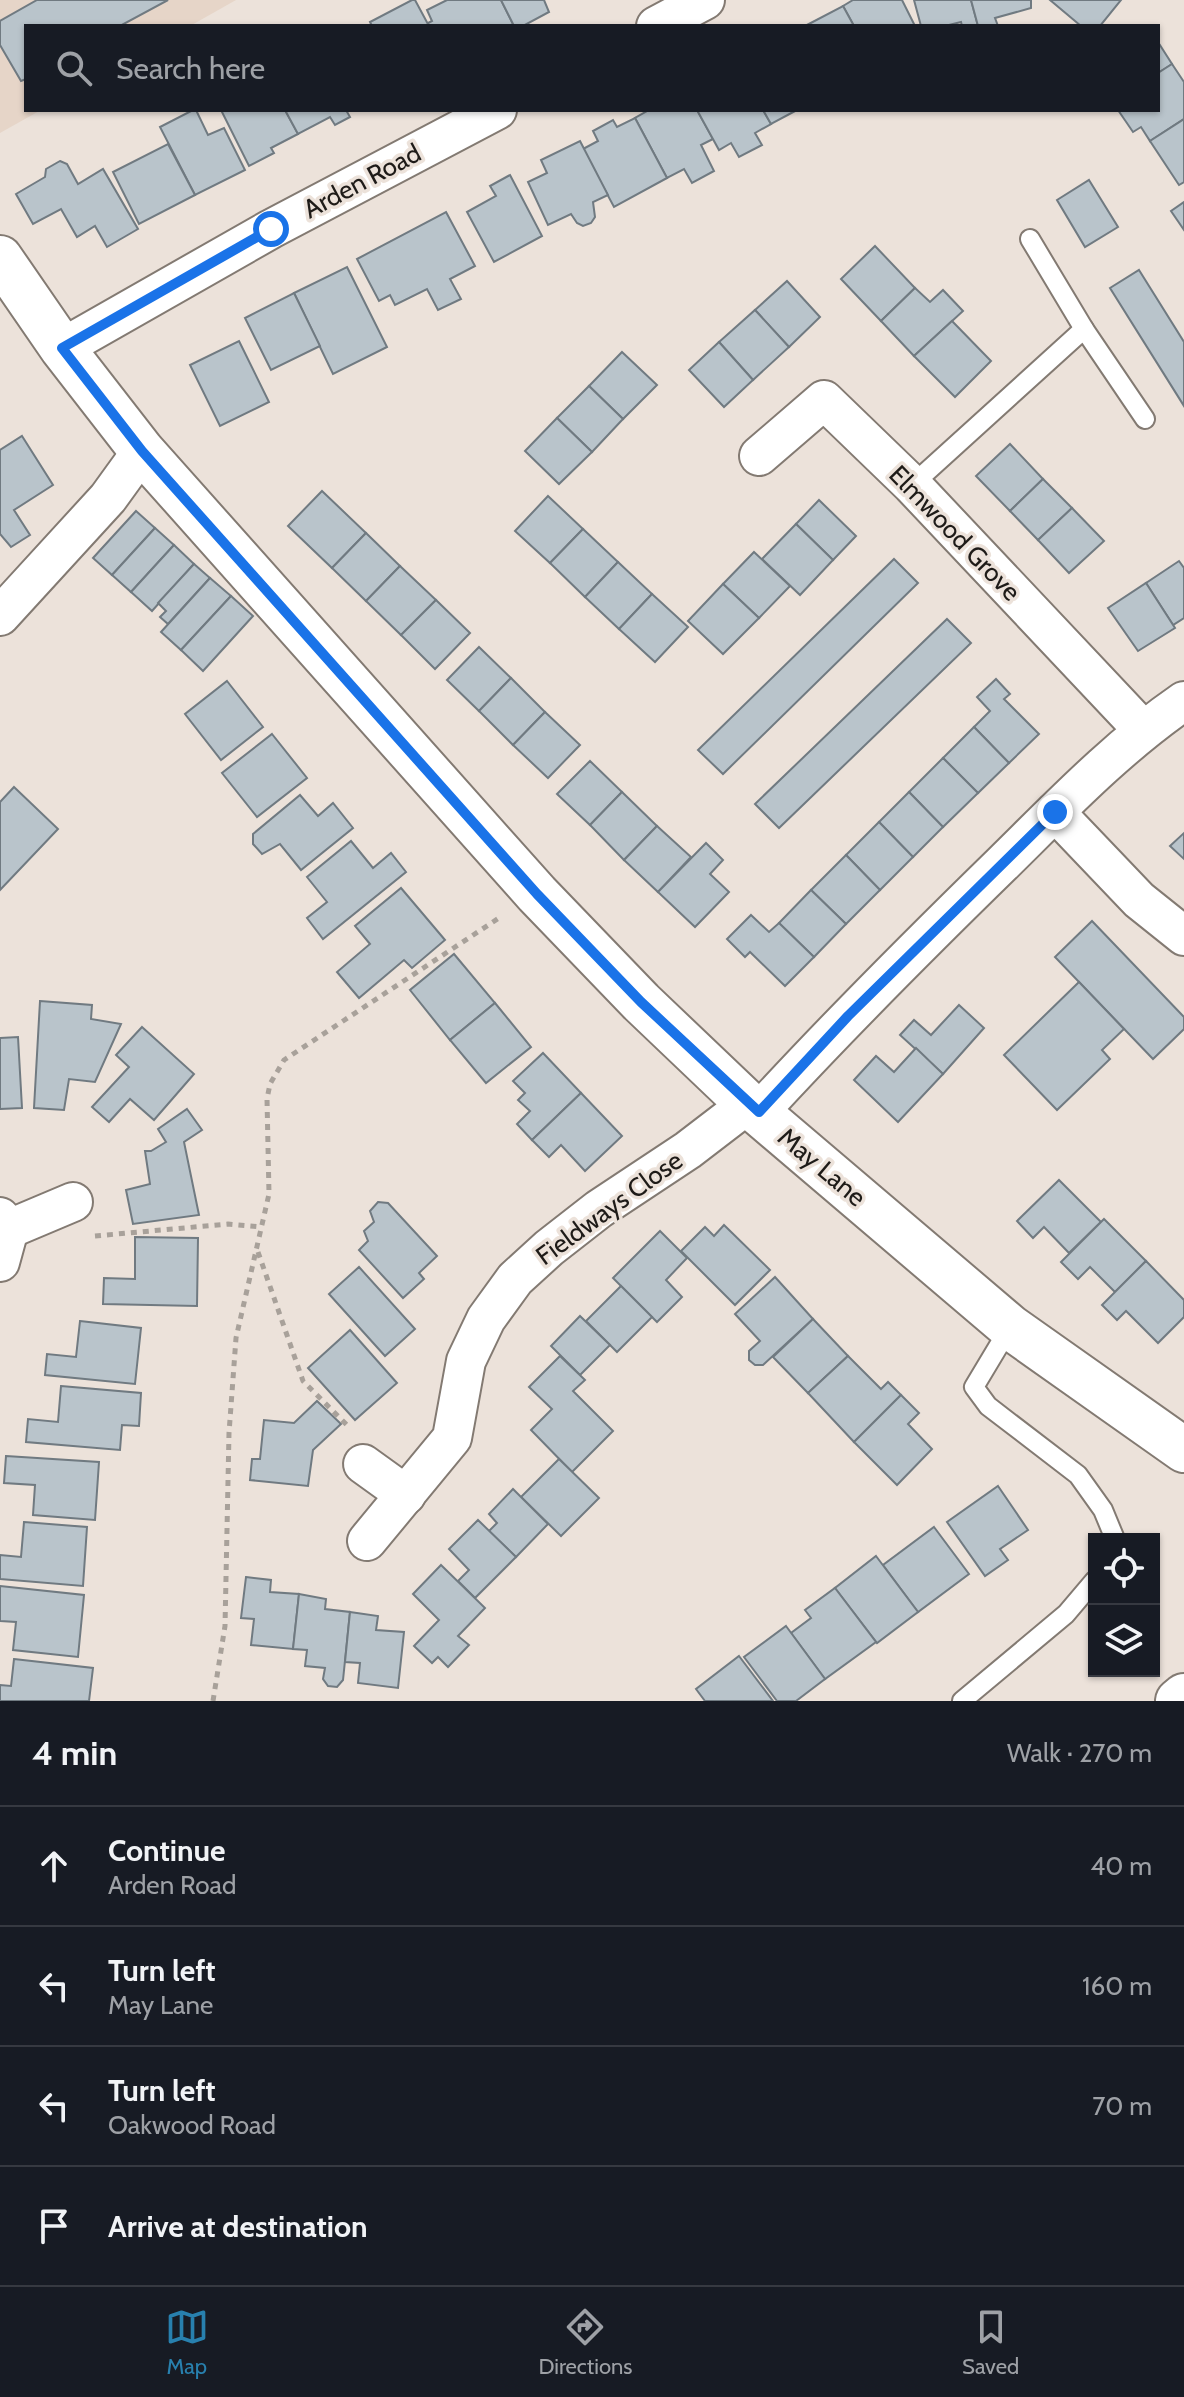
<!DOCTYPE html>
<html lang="en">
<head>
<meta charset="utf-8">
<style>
	body { margin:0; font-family:Cabin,sans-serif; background:#242831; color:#f1f3f6 }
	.controls { position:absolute; right:24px; bottom:24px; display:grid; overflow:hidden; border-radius:0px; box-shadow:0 2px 6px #0004 }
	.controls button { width:72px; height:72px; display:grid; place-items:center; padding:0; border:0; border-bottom:2px solid #363941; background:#171b24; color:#f1f3f6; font:40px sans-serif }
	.stop { position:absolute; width:24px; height:24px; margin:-18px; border:6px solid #1a73e8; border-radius:50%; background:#fff }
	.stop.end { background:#1a73e8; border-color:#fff; box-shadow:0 2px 8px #0008 }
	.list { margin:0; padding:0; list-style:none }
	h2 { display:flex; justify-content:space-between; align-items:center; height:104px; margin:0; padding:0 32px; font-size:34px }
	h2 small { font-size:26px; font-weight:400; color:#9ea1a6 }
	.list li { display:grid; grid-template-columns:52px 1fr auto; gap:24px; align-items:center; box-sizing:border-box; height:120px; padding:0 32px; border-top:2px solid #363941 }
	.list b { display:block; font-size:30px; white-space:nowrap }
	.list p { margin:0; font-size:26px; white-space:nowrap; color:#9ea1a6 }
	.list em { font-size:26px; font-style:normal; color:#9ea1a6 }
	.icon { flex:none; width:44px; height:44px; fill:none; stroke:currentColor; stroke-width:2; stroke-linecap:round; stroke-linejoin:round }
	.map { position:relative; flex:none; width:1184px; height:1701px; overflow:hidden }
	.search { position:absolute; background:#171b24; box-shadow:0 2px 6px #0004; left:24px; right:24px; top:24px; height:88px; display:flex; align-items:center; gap:20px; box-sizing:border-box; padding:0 28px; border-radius:0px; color:#9ea1a6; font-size:30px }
	.sheet { height:584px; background:#171b24 }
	nav { display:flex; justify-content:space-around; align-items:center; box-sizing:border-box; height:112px; border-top:2px solid #363941; background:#171b24; font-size:22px; color:#9ea1a6 }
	nav a { display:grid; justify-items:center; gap:4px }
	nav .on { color:#2880ae }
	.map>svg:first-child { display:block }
	.built { fill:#e6d5c8 }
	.building { fill:#b9c4cb; stroke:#707a81; stroke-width:2 }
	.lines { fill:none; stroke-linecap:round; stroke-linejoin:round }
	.service-casing { stroke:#837a72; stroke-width:22 }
	.minor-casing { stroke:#837a72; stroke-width:42 }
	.tertiary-casing { stroke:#837a72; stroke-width:48 }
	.path { stroke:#a8a19a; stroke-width:5; stroke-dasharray:6 6; stroke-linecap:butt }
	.service { stroke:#fff; stroke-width:18 }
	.minor { stroke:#fff; stroke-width:38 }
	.tertiary { stroke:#fff; stroke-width:44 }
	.route { stroke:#1a73e8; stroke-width:10 }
	.labels { text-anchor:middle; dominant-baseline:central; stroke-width:7; stroke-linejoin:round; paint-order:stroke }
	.street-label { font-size:26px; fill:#1e1b18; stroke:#ece2da }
</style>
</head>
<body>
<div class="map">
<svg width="1184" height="1701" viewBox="0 0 1184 1701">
	<rect width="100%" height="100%" fill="#ece2da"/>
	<path class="built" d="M0 0H236L190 26H26V110H41L0 133Z"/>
	<g class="building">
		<path d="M37 0H168L120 26H26V79L21 81 0 45V21Z"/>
		<path d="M412 0H415L429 26H372L370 22Z"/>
		<path d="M447 0H501L514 26H429L428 23 432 21 427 10Z"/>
		<path d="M501 0H544L549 12 523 26H514Z"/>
		<path d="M853 0H902L915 26H854L843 6Z"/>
		<path d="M914 0H971L978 26H962L961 22 945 26H921Z"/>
		<path d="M971 0H1031V8L995 18 998 26H978Z"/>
		<path d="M1050 0H1121L1100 26H1081Z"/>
		<path d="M843 6 854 26H805Z"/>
		<path d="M1158 42 1172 64 1158 73Z"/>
		<path d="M1172 64 1184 82V119L1150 141 1141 127 1133 132 1118 110H1158V73Z"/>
		<path d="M193 110H196L208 135 224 128 245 170 195 195 160 127Z"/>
		<path d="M221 110H285L298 134 271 148 274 153 249 166Z"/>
		<path d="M285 110H346L350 117 335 125 330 117 298 134Z"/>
		<path d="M649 110H697L713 139 701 145 714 171 692 183 684 169 667 178 635 118Z"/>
		<path d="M697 110H763L771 124 755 133 762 145 739 157 731 143 719 150Z"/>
		<path d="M763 110H797L771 124Z"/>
		<path d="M635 118 667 178 614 207 583 149 598 141 593 131 613 120 617 127Z"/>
		<path d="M1184 119V182L1179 185 1150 141Z"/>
		<path d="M580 141 608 195 593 202 595 217 591 223 583 226 577 223 571 214 548 225 528 182 547 173 541 160Z"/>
		<path d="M168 144 195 195 139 224 113 172Z"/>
		<path d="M60 161 67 164 78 184 103 169 138 229 107 247 95 226 77 237 61 209 33 224 16 194 45 177 46 169Z"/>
		<path d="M510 175 542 236 494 262 467 212 496 196 490 186Z"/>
		<path d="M1089 180 1118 227 1085 247 1057 200Z"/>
		<path d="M1184 202V230L1171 211Z"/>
		<path d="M446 212 475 266 450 279 461 299 438 310 427 289 395 305 390 295 379 301 357 259Z"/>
		<path d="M875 246 915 288 881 321 841 279Z"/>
		<path d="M347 267 387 347 333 374 294 293Z"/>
		<path d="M1139 270 1184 342V406L1110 288Z"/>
		<path d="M787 281 820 317 789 347 755 310Z"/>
		<path d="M915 288 930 302 943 290 963 311 914 356 881 321Z"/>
		<path d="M294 293 320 346 271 370 245 318Z"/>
		<path d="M755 310 789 347 753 380 719 342Z"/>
		<path d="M952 321 991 361 955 397 914 356Z"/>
		<path d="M239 341 269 402 220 426 190 365Z"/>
		<path d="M719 342 753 380 724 407 689 370Z"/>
		<path d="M622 352 657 385 623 419 589 386Z"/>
		<path d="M589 386 623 419 592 452 557 418Z"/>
		<path d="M557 418 592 452 559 484 525 451Z"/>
		<path d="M22 436 53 485 14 510 30 535 11 547 0 534V450Z"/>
		<path d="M1010 444 1043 479 1010 511 976 476Z"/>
		<path d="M1043 479 1072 508 1038 540 1010 511Z"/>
		<path d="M322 491 366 533 332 568 288 526Z"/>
		<path d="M548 496 583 529 550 563 515 531Z"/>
		<path d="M819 500 856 536 833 560 796 524Z"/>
		<path d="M1072 508 1104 541 1069 573 1038 540Z"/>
		<path d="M136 511 155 528 112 575 93 558Z"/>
		<path d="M796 524 833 560 800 595 762 559Z"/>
		<path d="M155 528 174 545 131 592 112 575Z"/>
		<path d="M583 529 618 562 585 597 550 563Z"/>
		<path d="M366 533 400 566 366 601 332 568Z"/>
		<path d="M174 545 194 564 152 611 131 592Z"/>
		<path d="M754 552 790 586 759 618 723 584Z"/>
		<path d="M894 559 918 583 723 774 698 750Z"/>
		<path d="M1179 561 1184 568V618L1173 625 1146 583Z"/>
		<path d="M618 562 652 594 619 629 585 597Z"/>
		<path d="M194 564 210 578 168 624 160 617 166 611 158 603Z"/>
		<path d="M400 566 436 600 401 635 366 601Z"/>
		<path d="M210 578 231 596 181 650 161 632Z"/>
		<path d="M1146 583 1175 628 1138 651 1108 608Z"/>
		<path d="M723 584 759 618 723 654 688 621Z"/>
		<path d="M652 594 688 627 655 662 619 629Z"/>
		<path d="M231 596 253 616 203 671 181 650Z"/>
		<path d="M436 600 470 633 435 669 401 635Z"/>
		<path d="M947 619 971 643 779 828 755 804Z"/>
		<path d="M479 647 511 678 479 711 447 680Z"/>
		<path d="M511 678 545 712 513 745 479 711Z"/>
		<path d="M996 679 1010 694 1004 699 1039 734 1009 763 974 727 990 711 977 697Z"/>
		<path d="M227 681 263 727 221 760 185 714Z"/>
		<path d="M545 712 580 745 548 778 513 745Z"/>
		<path d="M974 727 1009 763 978 793 943 758Z"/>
		<path d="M272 734 307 778 257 817 222 773Z"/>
		<path d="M943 758 978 793 943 827 909 792Z"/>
		<path d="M590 761 622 792 590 825 557 794Z"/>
		<path d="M14 787 58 829 0 890V802Z"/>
		<path d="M622 792 657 826 624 860 590 825Z"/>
		<path d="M909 792 943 827 913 857 879 822Z"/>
		<path d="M300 795 318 816 333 803 353 828 301 870 280 844 262 854 253 844V834Z"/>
		<path d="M879 822 913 857 880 890 846 855Z"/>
		<path d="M657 826 691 857 658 892 624 860Z"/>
		<path d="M1184 833V859L1170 846Z"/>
		<path d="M351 841 373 868 391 853 406 872 323 939 307 918 327 902 307 877Z"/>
		<path d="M706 843 723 860 710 874 729 892 695 927 658 892Z"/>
		<path d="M846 855 880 890 846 924 811 890Z"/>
		<path d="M401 888 445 940 412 968 404 960 359 998 337 972 370 944 355 926Z"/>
		<path d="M811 890 846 924 814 957 779 923Z"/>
		<path d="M751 915 769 932 779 923 814 957 785 986 750 952 745 957 727 939Z"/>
		<path d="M1092 921 1184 1017V1029L1153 1059 1055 957Z"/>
		<path d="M454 954 495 1003 450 1040 410 990Z"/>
		<path d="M1079 982 1124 1029 1102 1050 1110 1059 1057 1110 1004 1055Z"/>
		<path d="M40 1001 92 1005 91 1019 121 1024 95 1082 69 1079 64 1110 34 1108Z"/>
		<path d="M495 1003 531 1047 486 1083 450 1040Z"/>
		<path d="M959 1005 984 1028 943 1074 900 1035 914 1020 931 1035Z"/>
		<path d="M142 1027 194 1074 154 1120 130 1099 109 1122 92 1107 129 1067 116 1055Z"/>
		<path d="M18 1037 22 1108 0 1109V1038Z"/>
		<path d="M916 1048 943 1074 898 1122 854 1080 876 1056 894 1072Z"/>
		<path d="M543 1053 581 1093 532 1140 517 1124 530 1111 518 1100 525 1093 513 1081Z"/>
		<path d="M581 1093 622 1136 585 1171 561 1145 549 1157 532 1140Z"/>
		<path d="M187 1109 202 1130 184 1142 199 1215 133 1224 126 1190 150 1184 145 1151H151L166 1142 158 1129Z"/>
		<path d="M1059 1180 1101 1222 1069 1253 1044 1227 1033 1238 1017 1221Z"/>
		<path d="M378 1202 388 1203 437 1256 419 1273 424 1279 403 1298 359 1250 368 1241 364 1231 374 1222 370 1211Z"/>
		<path d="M1104 1219 1146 1261 1115 1292 1090 1267 1078 1279 1061 1262Z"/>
		<path d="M724 1225 770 1270 735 1305 681 1251 705 1227 714 1236Z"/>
		<path d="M660 1231 687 1258 666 1280 682 1297 657 1322 613 1278Z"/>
		<path d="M135 1237 198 1238 197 1306 103 1304 104 1278 135 1279Z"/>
		<path d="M1146 1261 1184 1300V1317L1158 1343 1126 1311 1117 1320 1102 1305Z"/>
		<path d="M359 1267 415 1329 385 1356 329 1294Z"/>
		<path d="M775 1277 813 1319 763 1365H755L749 1360V1351L760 1341 735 1314Z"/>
		<path d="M621 1286 652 1317 617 1352 586 1321Z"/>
		<path d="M580 1316 610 1345 580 1375 551 1346Z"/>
		<path d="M813 1319 848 1356 808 1393 773 1357Z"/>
		<path d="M80 1321 141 1328 135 1384 45 1375 47 1354 76 1357Z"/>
		<path d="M350 1330 397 1383 355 1420 308 1368Z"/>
		<path d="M560 1356 585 1380 573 1391 613 1431 572 1472 531 1430 552 1409 529 1387Z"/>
		<path d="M848 1356 881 1389 888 1382 901 1395 854 1442 808 1393Z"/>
		<path d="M61 1386 141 1393 139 1426 122 1425 120 1450 26 1442 28 1419 58 1422Z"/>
		<path d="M901 1395 919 1413 908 1424 932 1449 897 1485 854 1442Z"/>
		<path d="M317 1401 341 1424 313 1450 308 1486 250 1480 252 1459H260L264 1420 294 1423Z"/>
		<path d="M6 1456 99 1462 95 1520 33 1515 35 1485 4 1483Z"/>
		<path d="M559 1459 599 1498 561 1536 521 1497Z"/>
		<path d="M998 1486 1028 1530 1000 1549 1008 1560 985 1576 947 1522Z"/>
		<path d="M513 1489 548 1524 516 1557 489 1531 497 1523 489 1514Z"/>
		<path d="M478 1520 516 1557 475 1598 458 1581 469 1570 449 1549Z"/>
		<path d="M24 1522 87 1527 83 1586 0 1579V1555L21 1557Z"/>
		<path d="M934 1527 969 1574 918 1612 883 1565Z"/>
		<path d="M876 1556 918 1612 877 1643 835 1588Z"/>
		<path d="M441 1565 485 1608 458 1636 469 1645 448 1667 438 1657 432 1663 414 1646 439 1620 413 1594Z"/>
		<path d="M246 1577 271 1580 270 1592 299 1594 293 1649 251 1645 254 1619 241 1618Z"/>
		<path d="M0 1586 84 1595 78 1657 13 1650 16 1622 0 1621Z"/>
		<path d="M835 1588 876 1642 825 1679 791 1633 811 1618 805 1610Z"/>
		<path d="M299 1594 326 1599 325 1609 350 1612 343 1680 337 1687 328 1686 323 1679 325 1668 305 1666 307 1650 293 1649Z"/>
		<path d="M350 1612 378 1616 376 1630 404 1632 398 1688 358 1683 360 1663 345 1662Z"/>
		<path d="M786 1626 825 1679 796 1701H777L744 1657Z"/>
		<path d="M739 1656 773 1701H705L696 1689Z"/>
		<path d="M14 1659 93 1668 89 1701H0V1685L11 1686Z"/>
	</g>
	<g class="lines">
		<defs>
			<g id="service">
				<path d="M1030 239 1084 329"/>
				<path d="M912 485 1084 329 1145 419"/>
				<path d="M1010 1327 974 1387 988 1406 1078 1475 1103 1510 1115 1539"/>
				<path d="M962 1701 1066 1614 1094 1581"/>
			</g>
			<g id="minor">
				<path d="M656 26 705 0"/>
				<path d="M62 348 271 229 497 110"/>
				<path d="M759 456 824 400 912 485 1143 730"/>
				<path d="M0 616 108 498 142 451"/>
				<path d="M1055 812 1139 900 1184 936"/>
				<path d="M759 1112C837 1027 919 945 1002 864 1060 807 1117 747 1184 701"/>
				<path d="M0 1217 9 1229 73 1202"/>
				<path d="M0 1262 9 1229"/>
				<path d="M363 1464 406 1495"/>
				<path d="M367 1541 452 1438 466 1361 486 1319 515 1279 549 1248 599 1209 688 1150 748 1104"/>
			</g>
			<g id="tertiary">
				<path d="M0 258 62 348 142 451 537 894 641 1002 748 1104 1010 1327 1184 1450"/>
				<path d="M1178 1701 1184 1696"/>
			</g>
		</defs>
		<use href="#service" class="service-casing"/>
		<use href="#minor" class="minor-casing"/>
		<use href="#tertiary" class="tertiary-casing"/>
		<g class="path">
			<path d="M95 1236 228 1224 262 1227"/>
			<path d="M258 1252 303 1381 349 1427"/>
			<path d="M213 1701 225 1626 229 1433 236 1338 269 1194 267 1099 270 1084 284 1060 502 916"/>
		</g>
		<use href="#service" class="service"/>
		<use href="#minor" class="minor"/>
		<use href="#tertiary" class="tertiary"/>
	</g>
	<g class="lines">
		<path class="route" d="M271 229 62 348 142 451 537 894 641 1002 759 1112 848 1016 1055 812"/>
	</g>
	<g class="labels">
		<g class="street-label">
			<text transform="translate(362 181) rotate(-28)">Arden Road</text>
			<text transform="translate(955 533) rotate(46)">Elmwood Grove</text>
			<text transform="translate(822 1167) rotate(40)">May Lane</text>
			<text transform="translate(609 1208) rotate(-36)">Fieldways Close</text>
		</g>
	</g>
</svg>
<div class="controls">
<button><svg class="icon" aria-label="locate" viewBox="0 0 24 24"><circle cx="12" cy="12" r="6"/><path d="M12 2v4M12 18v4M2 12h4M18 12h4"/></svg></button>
<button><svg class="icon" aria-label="layers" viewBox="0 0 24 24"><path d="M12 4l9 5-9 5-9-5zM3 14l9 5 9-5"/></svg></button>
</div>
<div class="stop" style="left:271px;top:229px"></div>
<div class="stop end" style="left:1055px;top:812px"></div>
<div class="search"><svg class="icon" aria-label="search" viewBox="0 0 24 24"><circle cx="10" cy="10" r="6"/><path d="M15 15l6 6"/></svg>Search here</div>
</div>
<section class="sheet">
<h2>4 min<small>Walk · 270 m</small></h2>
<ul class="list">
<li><svg class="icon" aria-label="ahead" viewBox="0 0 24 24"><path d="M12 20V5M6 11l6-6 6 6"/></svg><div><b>Continue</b><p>Arden Road</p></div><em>40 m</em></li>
<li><svg class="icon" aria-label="left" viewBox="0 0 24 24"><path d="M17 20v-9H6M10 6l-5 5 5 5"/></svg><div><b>Turn left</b><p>May Lane</p></div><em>160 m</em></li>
<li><svg class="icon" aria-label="left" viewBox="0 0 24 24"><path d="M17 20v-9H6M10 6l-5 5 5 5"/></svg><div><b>Turn left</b><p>Oakwood Road</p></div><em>70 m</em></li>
<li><svg class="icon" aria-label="arrive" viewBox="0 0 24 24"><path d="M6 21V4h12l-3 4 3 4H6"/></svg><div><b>Arrive at destination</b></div></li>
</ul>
</section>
<nav>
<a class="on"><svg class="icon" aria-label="map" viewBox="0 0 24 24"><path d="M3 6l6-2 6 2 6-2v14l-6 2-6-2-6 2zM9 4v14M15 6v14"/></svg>Map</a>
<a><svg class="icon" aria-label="directions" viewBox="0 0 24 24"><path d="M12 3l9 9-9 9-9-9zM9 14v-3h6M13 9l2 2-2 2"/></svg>Directions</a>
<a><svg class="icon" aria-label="saved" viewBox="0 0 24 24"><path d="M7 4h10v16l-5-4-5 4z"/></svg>Saved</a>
</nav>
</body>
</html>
